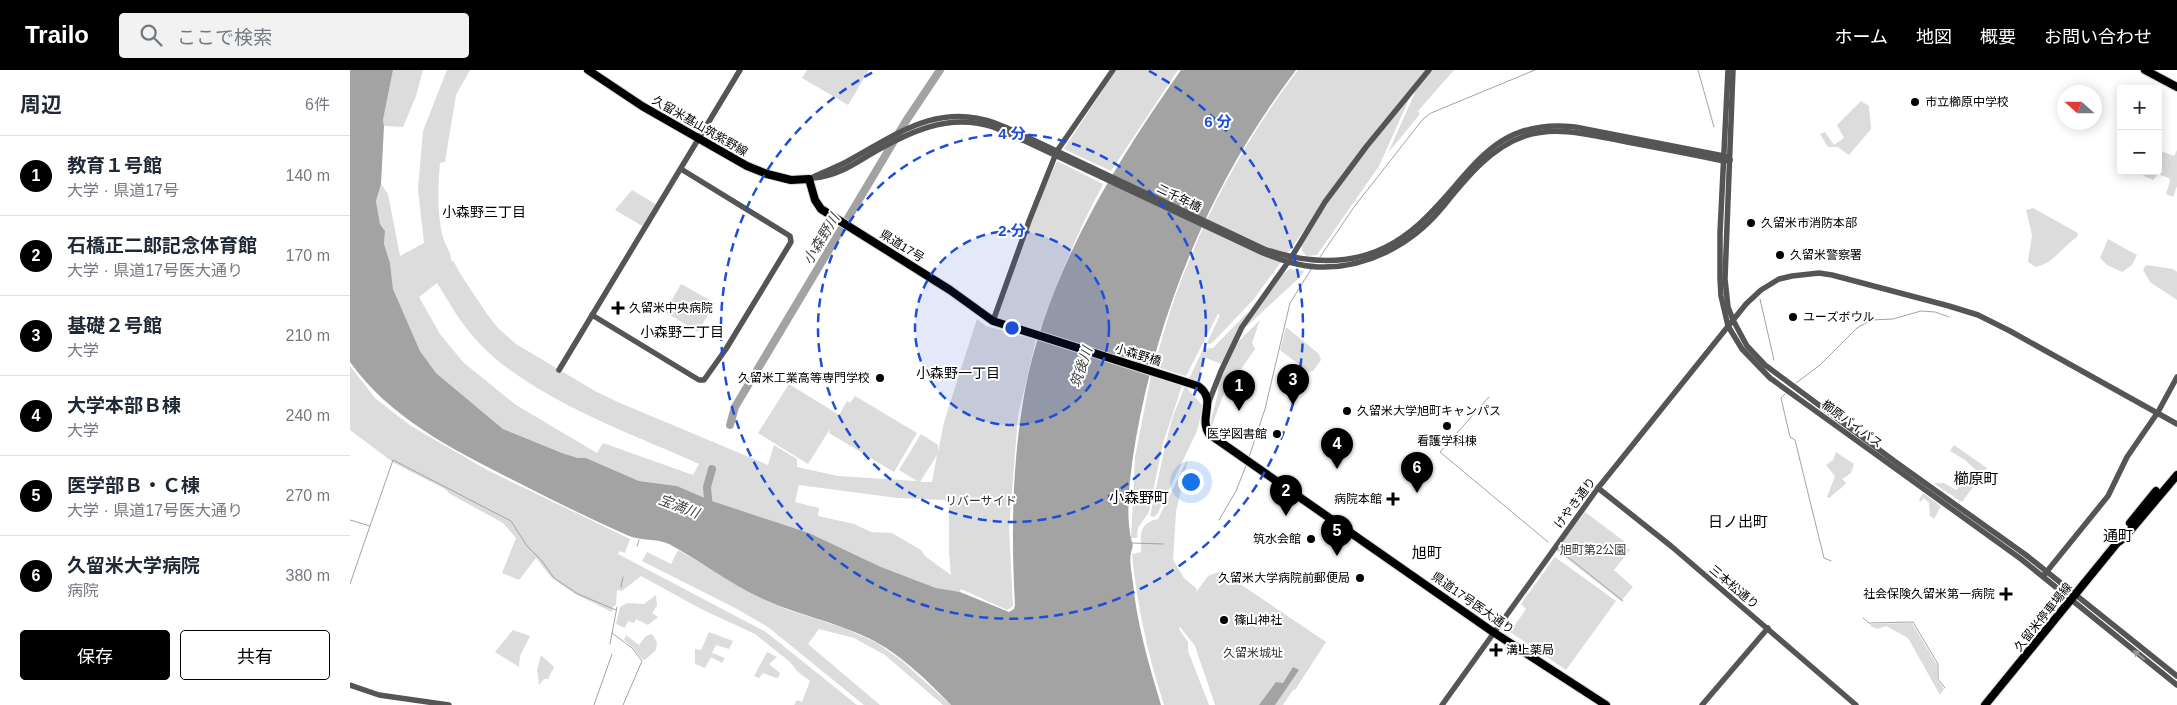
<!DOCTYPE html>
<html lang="ja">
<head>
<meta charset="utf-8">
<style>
	body { margin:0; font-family:Arial,"Noto Sans JP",sans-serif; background:#f2f2f3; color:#1f2937 }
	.controls { position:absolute; right:15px; top:15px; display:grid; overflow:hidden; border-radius:5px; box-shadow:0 2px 12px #0003 }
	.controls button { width:45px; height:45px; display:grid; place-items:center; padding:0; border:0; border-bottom:1px solid #e0e1e3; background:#fff; color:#1f2937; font:25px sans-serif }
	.compass { position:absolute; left:1707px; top:15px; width:45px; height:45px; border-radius:50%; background:#fff; box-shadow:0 2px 12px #0003; rotate:291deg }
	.you { position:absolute; left:840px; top:411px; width:18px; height:18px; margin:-12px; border:4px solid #fff; border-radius:50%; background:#1a73e8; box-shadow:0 0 0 8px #1a73e833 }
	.badge { display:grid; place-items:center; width:32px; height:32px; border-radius:50%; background:#000; color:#fff; font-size:16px; font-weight:700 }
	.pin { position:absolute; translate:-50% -41px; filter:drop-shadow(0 1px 2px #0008) }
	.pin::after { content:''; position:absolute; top:26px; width:18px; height:15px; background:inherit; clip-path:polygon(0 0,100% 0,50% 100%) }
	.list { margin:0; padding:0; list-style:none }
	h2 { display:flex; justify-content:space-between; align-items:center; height:65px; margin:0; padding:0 20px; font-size:21px }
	h2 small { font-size:16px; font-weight:400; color:#747a83 }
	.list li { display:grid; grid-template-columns:32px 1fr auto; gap:15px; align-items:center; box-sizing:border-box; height:80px; padding:0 20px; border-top:1px solid #e0e1e3 }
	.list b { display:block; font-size:19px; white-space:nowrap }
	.list p { margin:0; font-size:16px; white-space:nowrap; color:#747a83 }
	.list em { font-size:16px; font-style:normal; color:#747a83 }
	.actions { display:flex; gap:10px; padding:15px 20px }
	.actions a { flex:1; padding:11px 0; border:1px solid #000; border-radius:5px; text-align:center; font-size:18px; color:#000 }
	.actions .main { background:#000; color:#fff }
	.icon { flex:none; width:28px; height:28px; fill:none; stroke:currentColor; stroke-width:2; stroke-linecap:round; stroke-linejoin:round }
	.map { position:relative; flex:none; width:1827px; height:635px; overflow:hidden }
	header { display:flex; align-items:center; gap:30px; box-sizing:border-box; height:70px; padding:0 25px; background:#000; color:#fff }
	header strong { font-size:24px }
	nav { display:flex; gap:28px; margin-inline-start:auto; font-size:18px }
	.search { width:350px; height:45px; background:#f2f2f3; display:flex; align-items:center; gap:12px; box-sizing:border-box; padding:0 18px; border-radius:5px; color:#747a83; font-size:19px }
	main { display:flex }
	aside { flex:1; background:#fff }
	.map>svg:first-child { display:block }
	.green { fill:#dcdcdc; fill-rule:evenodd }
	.water { fill:#a3a3a3 }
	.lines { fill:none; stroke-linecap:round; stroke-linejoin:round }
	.stream { stroke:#a3a3a3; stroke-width:1 }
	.river { stroke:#a3a3a3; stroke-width:8 }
	.primary-casing { stroke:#dbdbdb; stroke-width:10 }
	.trunk-casing { stroke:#dbdbdb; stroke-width:10 }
	.tertiary { stroke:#555; stroke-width:5.5 }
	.primary { stroke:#000; stroke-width:8 }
	.trunk { stroke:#000; stroke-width:8 }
	.oneway { fill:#999 }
	.ring { fill:none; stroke:#1d4ed8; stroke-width:2.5; stroke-dasharray:9 6 }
	.poi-dot { fill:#000; stroke:#fff; stroke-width:2 }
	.labels { text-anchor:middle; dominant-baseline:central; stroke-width:4; stroke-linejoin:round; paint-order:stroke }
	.poi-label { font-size:12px; fill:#000; stroke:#fff; text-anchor:start }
	.street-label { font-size:12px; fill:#000; stroke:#fff }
	.park-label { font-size:12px; fill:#333; stroke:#fff }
	.neighbourhood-label { font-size:14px; fill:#000; stroke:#fff }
	.water-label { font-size:14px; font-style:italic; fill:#444; stroke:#fff }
	.quarter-label { font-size:15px; fill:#000; stroke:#fff }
	.centre { fill:#1d4ed8; stroke:#fff; stroke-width:2.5 }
	.ring-label { font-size:15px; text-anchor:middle; font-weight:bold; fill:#1d4ed8; stroke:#fff; stroke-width:4; stroke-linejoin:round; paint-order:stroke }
</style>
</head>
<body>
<header>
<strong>Trailo</strong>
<div class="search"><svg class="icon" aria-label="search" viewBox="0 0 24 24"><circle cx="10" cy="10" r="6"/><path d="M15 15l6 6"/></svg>ここで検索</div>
<nav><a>ホーム</a><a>地図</a><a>概要</a><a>お問い合わせ</a></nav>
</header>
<main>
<aside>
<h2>周辺<small>6件</small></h2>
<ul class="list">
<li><span class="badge">1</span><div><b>教育１号館</b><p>大学 · 県道17号</p></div><em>140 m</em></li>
<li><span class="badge">2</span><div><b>石橋正二郎記念体育館</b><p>大学 · 県道17号医大通り</p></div><em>170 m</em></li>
<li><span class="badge">3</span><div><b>基礎２号館</b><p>大学</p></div><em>210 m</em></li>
<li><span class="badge">4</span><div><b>大学本部Ｂ棟</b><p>大学</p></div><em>240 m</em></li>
<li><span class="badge">5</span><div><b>医学部Ｂ・Ｃ棟</b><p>大学 · 県道17号医大通り</p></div><em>270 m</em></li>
<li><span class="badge">6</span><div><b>久留米大学病院</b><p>病院</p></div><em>380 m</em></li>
</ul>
<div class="actions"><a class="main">保存</a><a>共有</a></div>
</aside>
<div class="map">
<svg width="1827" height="635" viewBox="0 0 1827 635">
	<rect width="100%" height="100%" fill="#fff"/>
	<g class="green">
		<path d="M43 0H73L66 26 53 57 34 56 33 50Z"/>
		<path d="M97 0H120L106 25 95 92 90 93C88 117 87 140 92 164 94 174 101 181 101 190L104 192 111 205 137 244 148 258 166 274 245 321 270 333 418 395 424 375 447 389V397L488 406 567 411 549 400 571 364 588 375V382L594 352 627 249 636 256 686 270 668 346 659 459 663 536 657 540 611 519 610 522 586 518 531 497 459 463 362 431 327 416 289 411 236 388H228L212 383 153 359 86 303 70 281 43 219 40 193 34 174 35 161 30 154 26 131 31 114 38 124 50 186 74 173 68 119 73 61ZM87 213C100 234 111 254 128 272 180 328 280 363 349 394L343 405 253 373 247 383 166 335 113 292 90 264 69 227ZM587 385 582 412H570ZM449 415 547 428 595 430 599 433V481L601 505 575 486 571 480 542 463 521 462 504 454 468 446 469 438 445 432Z"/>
		<path d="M457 0H519L498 35 452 8Z"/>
		<path d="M766 0H828L761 101 714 79Z"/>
		<path d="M948 0H1081L1078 5 1082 0H1104L1068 41 1070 44 1038 83 1067 18 1061 25 1029 96 967 185 957 186 952 181 951 174 1012 81 904 229 862 273 856 275 870 245 868 244 836 306 804 296C811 273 817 250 825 227 854 146 896 68 948 0Z"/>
		<path d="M1511 31 1519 36 1521 59 1499 85 1488 77H1478L1470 64 1475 62 1484 75 1494 68 1487 55Z"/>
		<path d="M1808 80 1824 86 1827 80V116L1823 127 1816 124 1820 111 1819 108 1808 104 1803 110 1794 106 1788 101H1808Z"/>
		<path d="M707 91 753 114C727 163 708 209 689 262L646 249 677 159Z"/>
		<path d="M282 120 307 135 294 157 265 140Z"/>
		<path d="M1683 138 1728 163 1727 167C1712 177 1704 193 1686 197L1678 192 1682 165 1676 140Z"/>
		<path d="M1758 169 1787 185 1782 195 1772 202 1757 195 1750 188Z"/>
		<path d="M1796 195 1823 199 1827 202V230L1800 212 1793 200Z"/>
		<path d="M940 199 954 201 949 208 895 258 930 206Z"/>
		<path d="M331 214 365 233 348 262 315 242Z"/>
		<path d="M899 241 871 294 856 288 846 311 839 309 853 279 863 278Z"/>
		<path d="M910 250 902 273 905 279 874 323 861 358C860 343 870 328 868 313L888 272Z"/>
		<path d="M936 257 969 284 971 290 963 301 959 302 930 280Z"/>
		<path d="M0 296 26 329 61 356 137 400 280 469 275 483 270 481 268 484 416 562 507 635H444L447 630 452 632 460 611 448 602 440 592 405 564 351 539 291 506 272 521 267 520 266 535 263 537 262 542 225 524 201 507 186 488 169 510 152 503 166 468 153 453 100 424 95 419 44 393 0 360Z"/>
		<path d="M801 306 832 316 813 373 799 442 788 458 787 468H781L785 387Z"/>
		<path d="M439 314 489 345 497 331 500 333 505 326 567 363 544 402 479 363 480 359 458 394 408 363Z"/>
		<path d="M835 316 853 336 847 361 808 443 804 447 800 446 816 372 823 346Z"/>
		<path d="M1604 375 1637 398 1612 432 1583 413H1594L1606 420 1627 401 1615 390 1600 381Z"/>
		<path d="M1486 382 1504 394 1501 403 1492 409 1496 413C1491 420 1485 421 1480 428L1477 427 1485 406 1476 395 1483 390Z"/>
		<path d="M838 388 826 442 823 490 834 508 847 519 845 524 858 506 871 501 976 572 945 620H943L933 635H865L845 576 830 557 829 559 838 572V581L859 635H814C798 585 787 536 782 484L791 482C791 465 788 453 808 449Z"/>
		<path d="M1573 423 1591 436 1584 449 1580 446 1579 433 1574 428 1570 432 1569 430Z"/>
		<path d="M1235 442 1275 472 1273 475 1280 480 1264 500 1283 517 1271 531 1206 480Z"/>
		<path d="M328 480 411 528 438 540 494 558 527 573 552 591 601 635H593L535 585 504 568 469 559 458 574 530 635H514L418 557 387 539 292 491 297 482 321 494Z"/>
		<path d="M1205 487 1266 531 1216 600 1160 562 1176 539 1171 534Z"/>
		<path d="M306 525 307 536 302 543 308 547 298 555 286 549 284 553 278 551 275 558 266 554 270 537 277 533 294 534Z"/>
		<path d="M1562 553 1587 595V609L1594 619 1590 625 1558 568 1536 556 1528 559 1520 556 1521 554Z"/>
		<path d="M163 560 180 566 170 586 169 597 145 582Z"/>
		<path d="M359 562 383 571 379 579 366 575 362 583 375 588 372 593 361 587 355 598 345 594V579L351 580Z"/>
		<path d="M302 564 307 572 306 580 295 590 292 589 283 578 274 570 276 565 289 575 296 566Z"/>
		<path d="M417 582 427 587 419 594 430 603 429 607 426 608 413 603 409 608 404 606Z"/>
		<path d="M191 585 204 597 198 609H194L189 615 187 600Z"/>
	</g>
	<g class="water">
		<path d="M0 0H43L33 50 34 56 31 114 26 131 30 154 35 161 34 174 40 193 43 219 70 281 86 303 153 359 212 383 228 388H236L289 411 327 416 362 431 459 463 531 497 586 518 610 522 659 542 664 539 665 535C661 463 662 392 675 320 698 202 763 97 831 0H946C864 108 810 234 786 368 781 398 774 444 782 472 784 477 781 480 781 483 779 491 782 505 783 513 787 555 799 595 811 635H601C580 613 553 587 526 572 491 553 450 546 413 529 380 514 351 491 319 474 306 468 292 471 279 466 243 450 208 433 173 415 110 383 42 351 0 292Z"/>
		<path d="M943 597 949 600 925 635H909L926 612 933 613Z"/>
	</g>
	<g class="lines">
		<g class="stream">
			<path d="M1348 0 1364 57"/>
			<path d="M970 187 1004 137 1073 49 1081 43 1185 0"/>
			<path d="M1410 229 1424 290"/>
			<path d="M1446 313 1470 295 1507 258 1521 250 1543 249 1571 241 1585 242 1599 247"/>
			<path d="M1435 324 1431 328 1440 367 1445 370 1474 488 1481 491"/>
			<path d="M1139 327 1090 382 1198 472"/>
			<path d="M899 387 915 339 940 233 962 198"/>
			<path d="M0 450 20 456 0 514"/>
			<path d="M869 450 886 421 897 393"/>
			<path d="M20 456 43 390 161 451 177 476 192 491 204 508 228 524 266 540"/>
			<path d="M782 473 813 474"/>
			<path d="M287 476 289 470"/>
			<path d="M1209 480 1273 531"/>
			<path d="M271 517 273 507"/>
			<path d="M1513 548 1519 553 1563 552 1588 594V609L1595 618"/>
			<path d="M262 563 282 578 292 591 273 635"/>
			<path d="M260 574 267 537"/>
			<path d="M244 635 262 584"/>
		</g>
		<g class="river">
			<path d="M380 355 385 337 556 51 590 0"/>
			<path d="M359 439 357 417 362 399"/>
		</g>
		<defs>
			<g id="primary">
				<path d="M238 0 292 36 397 96 417 104 441 110 459 109 465 130 471 139 600 220 643 251 848 316C868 330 848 346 859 364L1143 562 1256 635"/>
				<path d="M1780 453 1806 421"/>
				<path d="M1635 635 1767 473 1774 468 1827 405"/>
			</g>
			<path id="trunk" d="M1795 0 1827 17"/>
		</defs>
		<use href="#primary" class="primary-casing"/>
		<use href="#trunk" class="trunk-casing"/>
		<g class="tertiary">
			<path d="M1378 0 1370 163V208L1371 226 1378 256 1392 279 1420 308 1671 489 1827 615"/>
			<path d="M1383 0 1375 209 1378 237 1383 250 1397 276 1415 295 1547 393 1676 485 1827 606"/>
			<path d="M463 108C484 107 501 96 519 85 557 63 598 42 643 57 654 61 664 67 675 71L913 183C931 190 948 196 968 197 1015 199 1061 175 1091 139 1114 111 1139 78 1175 66 1208 55 1244 66 1277 72 1309 78 1341 84 1374 91L1380 90"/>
			<path d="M459 109C472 102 486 98 498 91 546 65 587 32 645 53 656 57 666 62 677 67L914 179C970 198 1022 196 1068 155 1121 108 1139 47 1225 57L1374 86 1380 90"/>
			<path d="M242 245 349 310H354L376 279 441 172 440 166 331 99"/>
			<path d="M643 251 679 151 707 81 763 0"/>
			<path d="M209 300 390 0"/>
			<path d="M858 334 871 301 892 257 941 188 975 132 1016 77 1079 0"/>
			<path d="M1248 418 1321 476 1506 635"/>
			<path d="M1694 505 1758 426 1777 387 1808 342 1827 307"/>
			<path d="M0 615 29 625 99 635"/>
			<path d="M1092 635 1248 418 1396 234 1411 220 1429 209 1442 206 1469 203 1482 205 1599 236 1628 245 1660 261 1827 354"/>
			<path d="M1352 635 1418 558"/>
		</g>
		<use href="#primary" class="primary"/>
		<use href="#trunk" class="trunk"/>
	</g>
	<defs><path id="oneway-solid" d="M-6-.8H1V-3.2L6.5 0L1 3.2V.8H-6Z" transform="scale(1.25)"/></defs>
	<use class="oneway" href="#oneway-solid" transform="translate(1789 585) rotate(-141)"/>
	<circle cx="662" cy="258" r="97" fill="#1d4ed8" fill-opacity=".12"/>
	<g class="ring">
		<circle cx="662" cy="258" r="97"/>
		<circle cx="662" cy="258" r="194"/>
		<path d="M799 1A291 291 0 1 1 525 1"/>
	</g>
	<g class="poi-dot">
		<circle cx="1565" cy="32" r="5"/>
		<circle cx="1401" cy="153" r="5"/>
		<circle cx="1430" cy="185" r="5"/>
		<path d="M265.5 230.5h5v5h5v5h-5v5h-5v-5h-5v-5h5z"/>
		<circle cx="1443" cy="247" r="5"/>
		<circle cx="530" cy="308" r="5"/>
		<circle cx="997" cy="341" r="5"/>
		<circle cx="1097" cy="356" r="5"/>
		<circle cx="927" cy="364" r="5"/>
		<path d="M1040.5 421.5h5v5h5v5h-5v5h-5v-5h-5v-5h5z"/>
		<circle cx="961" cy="469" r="5"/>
		<circle cx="1010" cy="508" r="5"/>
		<path d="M1653.5 516.5h5v5h5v5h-5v5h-5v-5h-5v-5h5z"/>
		<circle cx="874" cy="550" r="5"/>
		<path d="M1143.5 572.5h5v5h5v5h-5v5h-5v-5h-5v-5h5z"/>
	</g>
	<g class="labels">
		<g class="poi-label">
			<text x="1575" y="32">市立櫛原中学校</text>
			<text x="1411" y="153">久留米市消防本部</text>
			<text x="1440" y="185">久留米警察署</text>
			<text x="279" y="238">久留米中央病院</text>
			<text x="1453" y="247">ユーズボウル</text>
			<text x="520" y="308" text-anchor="end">久留米工業高等専門学校</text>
			<text x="1007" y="341">久留米大学旭町キャンパス</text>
			<text x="917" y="364" text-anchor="end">医学図書館</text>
			<text x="1097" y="371" text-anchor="middle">看護学科棟</text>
			<text x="1032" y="429" text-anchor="end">病院本館</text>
			<text x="951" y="469" text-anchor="end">筑水会館</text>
			<text x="1000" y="508" text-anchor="end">久留米大学病院前郵便局</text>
			<text x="1645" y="524" text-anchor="end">社会保険久留米第一病院</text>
			<text x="884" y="550">篠山神社</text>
			<text x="1156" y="580">溝上薬局</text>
		</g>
		<g class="street-label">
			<text transform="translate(350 56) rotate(30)">久留米基山筑紫野線</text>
			<text transform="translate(829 128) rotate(26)">二千年橋</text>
			<text transform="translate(552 176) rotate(32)">県道17号</text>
			<text transform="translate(788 285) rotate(17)">小森野橋</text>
			<text transform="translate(1502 354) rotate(36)">櫛原バイパス</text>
			<text transform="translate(1225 433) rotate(-53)">けやき通り</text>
			<text transform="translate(1384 517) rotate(40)">三本松通り</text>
			<text transform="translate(1123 533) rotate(35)">県道17号医大通り</text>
			<text transform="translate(1693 547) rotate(-51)">久留米停車場線</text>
		</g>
		<g class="park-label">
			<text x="631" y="431">リバーサイド</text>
			<text x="1243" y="480">旭町第2公園</text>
			<text x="903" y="583">久留米城址</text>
		</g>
		<g class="neighbourhood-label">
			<text x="134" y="142">小森野三丁目</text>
			<text x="332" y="262">小森野二丁目</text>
			<text x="608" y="303">小森野一丁目</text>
		</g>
		<g class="water-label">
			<text transform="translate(471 169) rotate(-59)">小森野川</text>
			<text transform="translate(731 297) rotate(-72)">筑後川</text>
			<text transform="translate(329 436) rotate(21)">宝満川</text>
		</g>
		<g class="quarter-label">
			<text x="1626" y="408">櫛原町</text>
			<text x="789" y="427">小森野町</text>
			<text x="1388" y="451">日ノ出町</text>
			<text x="1768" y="465">通町</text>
			<text x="1077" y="482">旭町</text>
		</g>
	</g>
	<circle cx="662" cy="258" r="8" class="centre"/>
	<g class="ring-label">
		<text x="868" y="57">6 分</text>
		<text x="662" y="69">4 分</text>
		<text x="662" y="166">2 分</text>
	</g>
</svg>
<div class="controls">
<button>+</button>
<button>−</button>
</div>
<svg class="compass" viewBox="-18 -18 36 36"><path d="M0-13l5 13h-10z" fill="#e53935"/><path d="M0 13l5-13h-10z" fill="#747a83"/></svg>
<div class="you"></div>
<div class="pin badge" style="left:889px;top:341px">1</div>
<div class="pin badge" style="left:936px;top:446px">2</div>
<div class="pin badge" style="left:943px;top:335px">3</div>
<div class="pin badge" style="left:987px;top:399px">4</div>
<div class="pin badge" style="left:987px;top:486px">5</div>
<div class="pin badge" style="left:1067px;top:423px">6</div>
</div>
</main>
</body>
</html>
